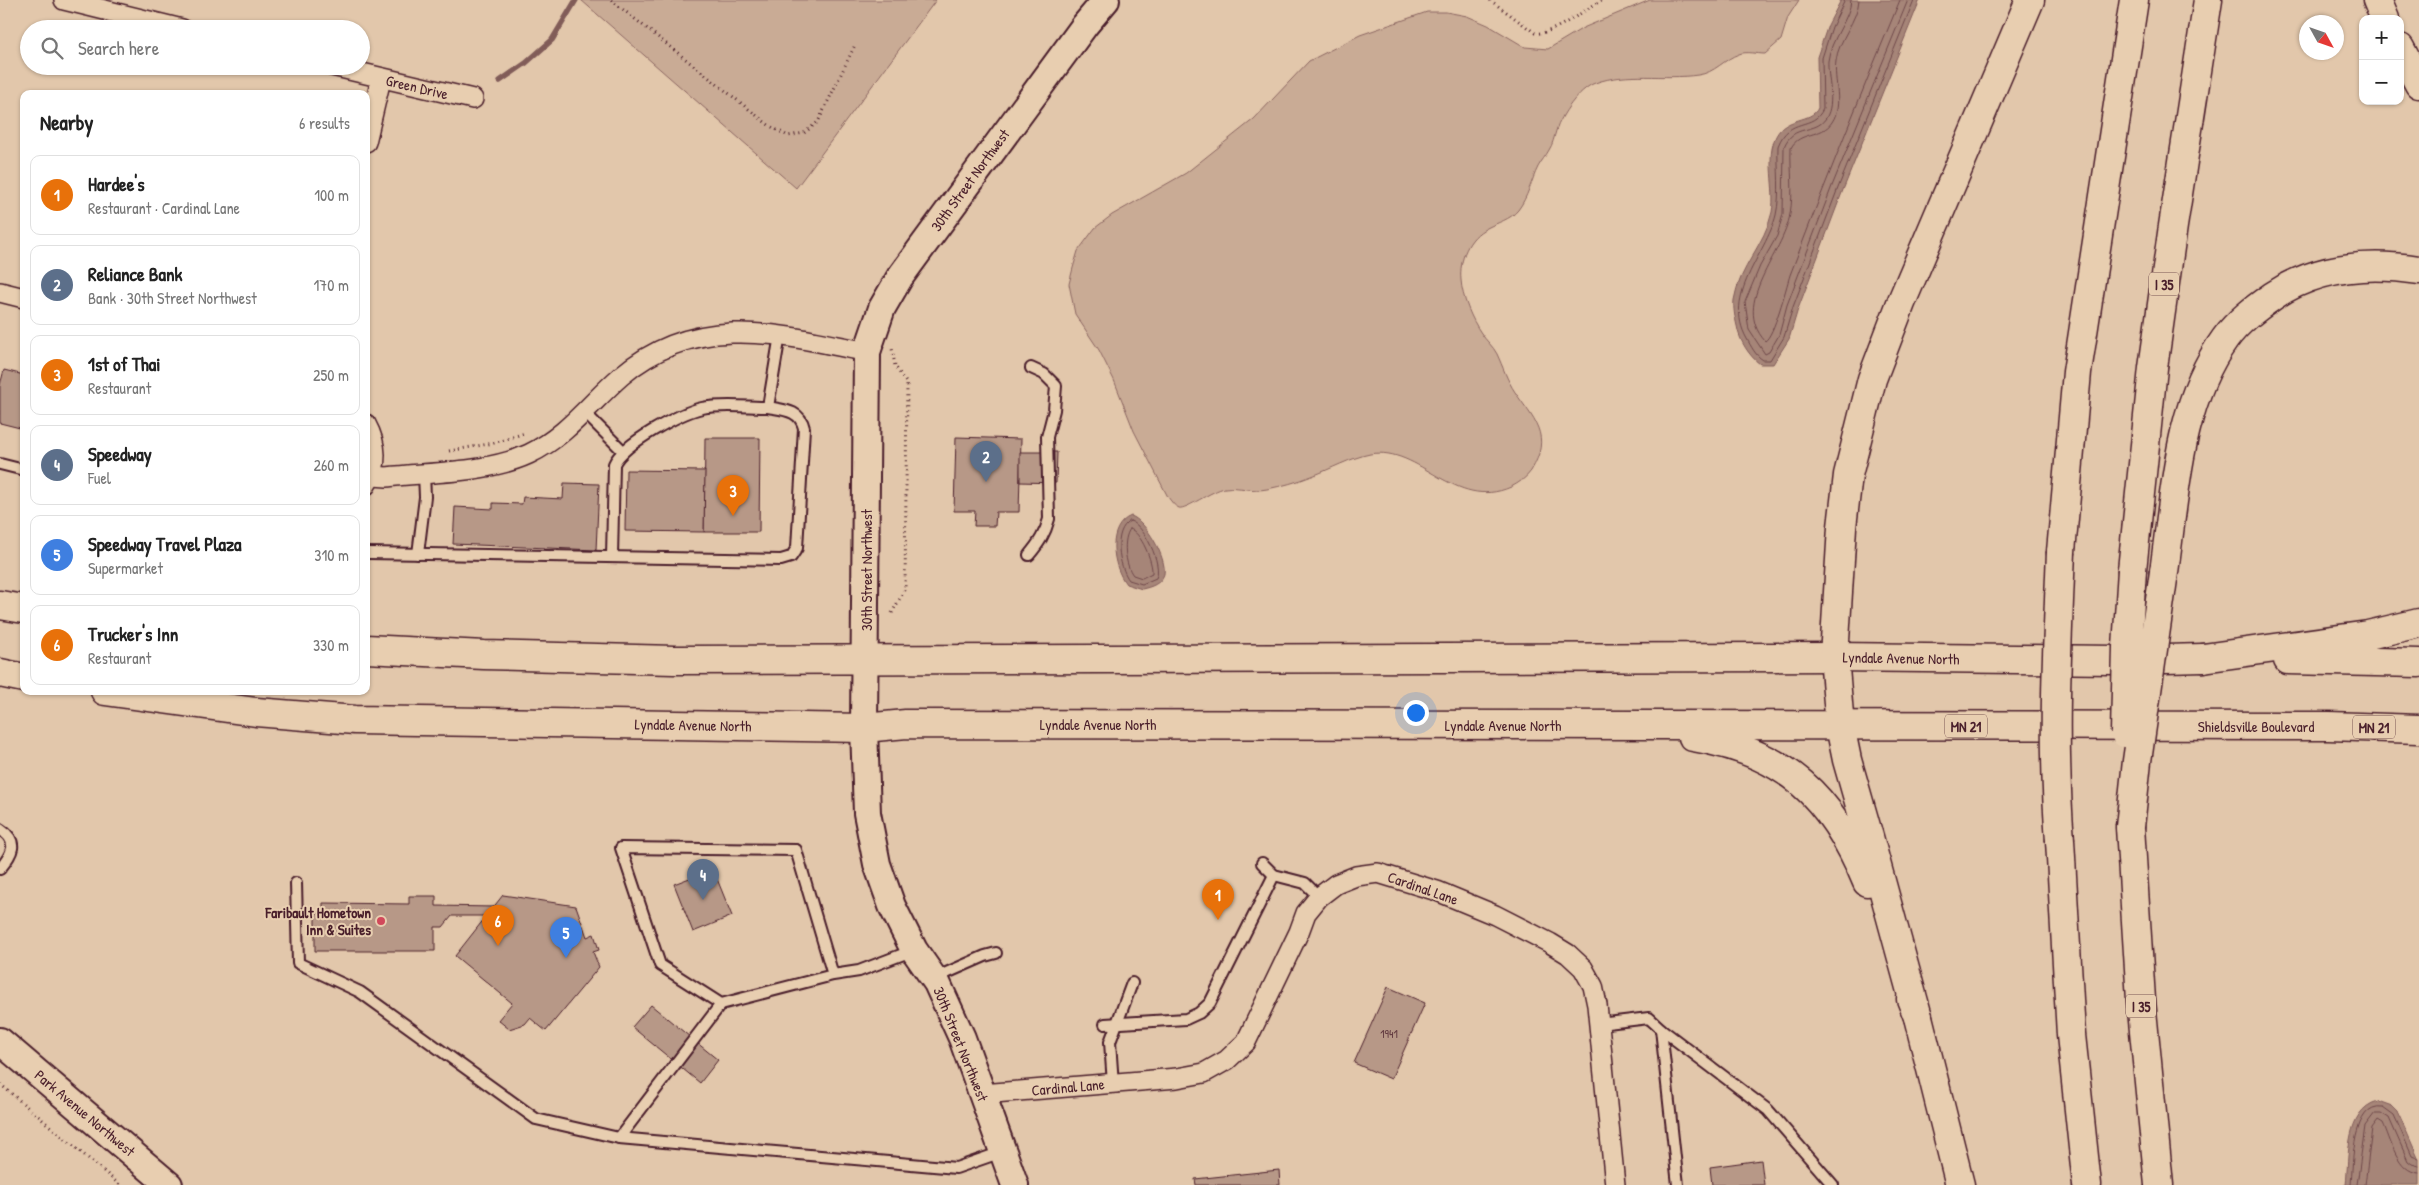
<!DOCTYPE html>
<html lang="en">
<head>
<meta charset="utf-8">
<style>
	body { margin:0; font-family:"Patrick Hand",sans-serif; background:#f2f2f2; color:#222 }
	.controls { position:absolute; right:15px; top:15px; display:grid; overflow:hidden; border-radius:10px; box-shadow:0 1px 4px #0004 }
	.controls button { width:45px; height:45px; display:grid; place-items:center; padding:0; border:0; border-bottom:1px solid #e0e0e0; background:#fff; color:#222; font:25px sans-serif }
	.compass { position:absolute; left:2299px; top:15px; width:45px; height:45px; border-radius:50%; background:#fff; box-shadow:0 1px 4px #0004; rotate:130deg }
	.you { position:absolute; left:1415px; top:712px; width:18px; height:18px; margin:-12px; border:4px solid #fff; border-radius:50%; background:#1a73e8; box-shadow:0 0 0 8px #1a73e833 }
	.badge { display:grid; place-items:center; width:32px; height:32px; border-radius:50%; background:#2563eb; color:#fff; font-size:16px; font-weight:700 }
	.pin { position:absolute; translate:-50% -41px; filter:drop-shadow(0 1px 2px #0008) }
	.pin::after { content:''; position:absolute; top:26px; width:18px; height:15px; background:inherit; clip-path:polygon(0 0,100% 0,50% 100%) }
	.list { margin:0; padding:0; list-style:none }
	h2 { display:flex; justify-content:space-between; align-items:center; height:65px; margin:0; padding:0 20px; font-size:21px }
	h2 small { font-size:16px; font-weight:400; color:#767676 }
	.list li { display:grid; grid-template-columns:32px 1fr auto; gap:15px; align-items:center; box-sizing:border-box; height:80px; margin:0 10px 10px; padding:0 10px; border:1px solid #e0e0e0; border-radius:10px }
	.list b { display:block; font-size:19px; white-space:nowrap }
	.list p { margin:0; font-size:16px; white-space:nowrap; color:#767676 }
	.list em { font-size:16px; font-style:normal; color:#767676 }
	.icon { flex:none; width:28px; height:28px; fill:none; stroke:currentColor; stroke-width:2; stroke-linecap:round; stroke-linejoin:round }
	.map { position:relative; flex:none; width:2419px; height:1185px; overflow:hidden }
	.search { position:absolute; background:#fff; box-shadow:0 1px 4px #0004; left:20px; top:20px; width:350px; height:55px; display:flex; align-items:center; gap:12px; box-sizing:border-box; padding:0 18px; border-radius:28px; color:#767676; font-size:19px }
	.panel { position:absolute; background:#fff; box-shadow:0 1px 4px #0004; left:20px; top:90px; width:350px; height:605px; border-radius:10px }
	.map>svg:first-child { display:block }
	.green { fill:#c9ab95; stroke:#8a6560 }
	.water { fill:#a68578; stroke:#815c59 }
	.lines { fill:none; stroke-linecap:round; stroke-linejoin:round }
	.shore { stroke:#6f484a; stroke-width:1 }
	.stream { stroke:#815c59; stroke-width:5.5 }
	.building { fill:#b79887; stroke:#4a1f2b }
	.lane-casing { stroke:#4a1f2b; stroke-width:14 }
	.street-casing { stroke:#4a1f2b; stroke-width:22 }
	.secondary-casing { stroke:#4a1f2b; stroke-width:30 }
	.primary-casing { stroke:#4a1f2b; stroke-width:31 }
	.highway-casing { stroke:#4a1f2b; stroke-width:31 }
	.path { stroke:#4a1f2b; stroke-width:3; stroke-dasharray:1 4; stroke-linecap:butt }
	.lane { stroke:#e8ceb0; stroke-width:10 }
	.street { stroke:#e8ceb0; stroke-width:19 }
	.secondary { stroke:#e8ceb0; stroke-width:26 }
	.primary { stroke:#e8ceb0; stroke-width:28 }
	.highway { stroke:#e8ceb0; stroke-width:28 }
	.highway-bridge-casing { stroke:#4a1f2b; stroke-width:31; stroke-linecap:butt }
	.highway-bridge { stroke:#e8ceb0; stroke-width:28 }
	.poi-dot { fill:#d1495b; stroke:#e8ceb0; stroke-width:2 }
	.labels { text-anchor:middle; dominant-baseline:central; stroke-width:4; stroke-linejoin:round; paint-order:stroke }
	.number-label { font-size:12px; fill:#653d42 }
	.shield { fill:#e8ceb0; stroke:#795453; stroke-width:1 }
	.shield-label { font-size:14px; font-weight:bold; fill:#4a1f2b }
	.street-label { font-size:15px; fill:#4a1f2b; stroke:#e8ceb0 }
	.poi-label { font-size:15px; font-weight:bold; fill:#4a1f2b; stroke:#e8ceb0; text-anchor:end }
</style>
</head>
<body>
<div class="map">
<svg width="2419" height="1185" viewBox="0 0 2419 1185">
	<rect width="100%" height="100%" fill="#e2c7ab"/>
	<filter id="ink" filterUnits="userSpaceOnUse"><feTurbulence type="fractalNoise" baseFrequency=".02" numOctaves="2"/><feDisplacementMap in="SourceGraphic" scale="10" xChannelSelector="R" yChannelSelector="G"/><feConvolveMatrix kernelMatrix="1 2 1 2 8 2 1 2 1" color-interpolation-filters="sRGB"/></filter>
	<g filter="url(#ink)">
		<g class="green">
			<path d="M581 0H936L796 188Z"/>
			<path d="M1650 0H1799L1788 17 1781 40 1765 54C1757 54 1746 51 1739 54 1724 59 1715 73 1698 75 1664 80 1627 71 1595 83 1579 89 1561 115 1556 131 1554 137 1553 144 1549 150 1546 156 1541 161 1538 167 1531 181 1528 197 1518 210 1510 220 1498 222 1487 228 1468 237 1459 260 1461 280 1462 297 1472 320 1481 333 1486 341 1493 346 1497 354 1503 367 1507 380 1515 392 1533 419 1553 435 1531 471 1526 478 1519 483 1511 487 1454 512 1420 445 1370 454 1350 458 1331 469 1312 476 1297 482 1282 486 1267 489 1253 492 1239 486 1225 488 1212 490 1186 510 1179 508 1174 506 1171 501 1168 497L1134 431 1114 380 1099 350 1075 314 1069 284 1073 268 1078 251 1095 228 1112 215 1186 173 1254 119 1309 61 1360 35 1427 12H1446L1467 16 1488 25 1525 47 1548 49 1583 28Z"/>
		</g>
		<g class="water">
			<path d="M1841 0H1920L1843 190 1798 309 1789 339 1773 364H1760C1749 356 1739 340 1737 326 1735 318 1733 308 1734 300 1739 268 1765 244 1772 212 1776 188 1765 158 1776 136 1786 116 1811 123 1818 108L1817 57 1828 25Z"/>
			<path d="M1131 516C1146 521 1167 558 1164 574 1161 584 1151 587 1142 589L1126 584C1112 566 1106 526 1131 516Z"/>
			<path d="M2378 1101 2392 1106 2398 1112 2419 1160V1185H2346C2349 1157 2345 1110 2378 1101Z"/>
		</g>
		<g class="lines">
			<g class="shore">
				<path d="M1845 0 1832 27 1822 58 1823 109C1813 131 1789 116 1778 146 1777 168 1781 193 1776 215 1766 255 1722 295 1747 339 1751 346 1755 355 1763 360H1770L1784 337 1793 307 1838 188 1914 0"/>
				<path d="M1851 0C1851 17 1830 40 1828 61 1827 78 1836 102 1826 118 1815 135 1793 123 1784 147L1783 214 1777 236 1760 266 1745 302 1749 330 1765 354 1769 352 1779 335 1787 305 1832 186 1908 0"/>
				<path d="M1859 0C1858 20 1838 40 1836 61 1833 81 1844 104 1832 122 1822 138 1799 131 1791 148 1790 170 1794 192 1790 214 1784 254 1730 302 1765 341 1774 336 1786 288 1790 275 1825 183 1862 91 1900 0"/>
				<path d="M1130 521C1144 524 1163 565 1156 578L1142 584 1129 580C1119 567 1112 530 1130 521Z"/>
				<path d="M1130 529C1141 532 1153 562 1152 573L1142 578 1133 575C1125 565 1122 539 1130 529Z"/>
				<path d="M2351 1185C2353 1164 2352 1102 2383 1107L2394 1115 2412 1156 2419 1159"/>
				<path d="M2357 1185 2365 1126 2375 1113H2381L2389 1118 2408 1161 2412 1164 2419 1166"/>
				<path d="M2365 1185 2372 1128 2378 1120 2383 1123C2391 1140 2397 1172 2419 1173"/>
			</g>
			<path class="stream" d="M500 81 526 63 552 40 576 0"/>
		</g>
		<g class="building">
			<path d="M4 370 24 375V429L0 423V385Z"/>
			<path d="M956 437 1021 439 1019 512H996L995 526H974L975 511H954Z"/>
			<path d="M705 438H760L759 532H704Z"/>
			<path d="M1020 452H1057L1056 483 1020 482Z"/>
			<path d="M626 470 705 471 704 532 625 531Z"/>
			<path d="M564 483 599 484 596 550 453 544 455 507 493 509V503L522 504 523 497 563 499Z"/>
			<path d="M713 869 732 916 693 932 674 884Z"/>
			<path d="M503 895 576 906 587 937 594 934 599 950 593 952 599 967 546 1031 530 1018 525 1024 509 1029 498 1020 512 1003 455 956Z"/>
			<path d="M409 896H436V906L494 907 487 916H452L443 927H435V951H315V913H323V903L409 904Z"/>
			<path d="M1388 987 1425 1003 1391 1079 1354 1063Z"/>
			<path d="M651 1005 718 1060 700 1083 632 1027Z"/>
			<path d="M1761 1160 1764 1185H1712L1710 1167Z"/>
			<path d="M1279 1170 1280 1185H1196L1195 1179Z"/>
		</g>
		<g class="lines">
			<defs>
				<g id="lane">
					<path d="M585 413 623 451"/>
					<path d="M0 464 24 470"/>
					<path d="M368 553 781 560 791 557 797 548 804 428C800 410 784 410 768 407L780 335"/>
					<path d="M418 554 425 497 424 473"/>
					<path d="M1029 555C1039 543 1045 534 1049 519L1047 437 1054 410 1056 386 1044 374 1031 368"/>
					<path d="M612 557 614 464C623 444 680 413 702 408 720 404 748 407 768 407"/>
					<path d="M0 829C20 842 12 854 0 869"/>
					<path d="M1262 863 1274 875 1305 883 1319 897"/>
					<path d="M296 883 298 963 360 992 536 1119 619 1138 956 1168 1002 1152"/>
					<path d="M833 975 721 1004 660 965 621 848 796 850 833 975 859 971 914 950"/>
					<path d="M935 978 985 956 996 953"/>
					<path d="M1105 1024 1186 1019 1199 1013 1210 1003 1274 875"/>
					<path d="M1599 1024 1649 1018 1661 1029"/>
					<path d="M1113 1084 1110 1042 1132 983"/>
					<path d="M619 1138 721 1004"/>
					<path d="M1678 1185 1661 1029 1768 1110 1833 1185"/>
				</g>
				<g id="street">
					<path d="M64 0 182 29"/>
					<path d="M332 66 473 99"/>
					<path d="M366 142 381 79"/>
					<path d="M0 292 24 298"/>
					<path d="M366 424C377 444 379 466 366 485"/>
					<path d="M373 476 387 477C432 472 488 473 529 454 567 436 590 403 621 376 697 311 780 334 867 352"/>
					<path d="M982 1094 1177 1078 1204 1073 1227 1060 1246 1042 1299 932 1306 913 1319 897 1336 884 1356 876 1378 873 1437 891 1495 915 1550 943 1568 954 1583 968 1593 986 1597 1005 1615 1185"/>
				</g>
				<g id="secondary">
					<path d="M0 1041 169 1185"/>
					<path d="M1015 1185 962 1038 937 983 914 950 892 906 877 864 867 813 864 728 867 352 882 308 900 277 1085 25 1106 0"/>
				</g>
				<path id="primary" d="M2127 660 2203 658"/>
				<g id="highway">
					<path d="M2377 0 2385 19"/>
					<path d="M2400 48 2419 84"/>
					<path d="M2061 552 2077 372 2134 0"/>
					<path d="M2132 570 2153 368 2173 226 2208 0"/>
					<path d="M2164 572C2175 494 2178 404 2225 339 2238 321 2256 308 2273 296 2317 266 2368 262 2419 270"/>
					<path d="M0 605 24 609"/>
					<path d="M366 649 484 655 674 660 1834 657 2115 660"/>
					<path d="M2203 658 2368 635 2419 623"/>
					<path d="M2288 660 2419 663"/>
					<path d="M0 673 24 678"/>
					<path d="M105 691 256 712 355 720 864 728 906 724 2329 726 2419 729"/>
					<path d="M1693 737C1786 752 1832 797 1867 882"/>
					<path d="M2130 827 2141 1000 2159 1185"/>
					<path d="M2060 840 2071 1035 2087 1185"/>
					<path d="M1911 999 1918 1017 1960 1185"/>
					<path d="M1918 1017 1869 837 1847 760 1840 726 1834 657 1842 527 1848 475 1872 379 1901 303 2030 0"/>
				</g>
			</defs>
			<use href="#lane" class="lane-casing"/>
			<use href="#street" class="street-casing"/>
			<use href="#secondary" class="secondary-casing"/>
			<use href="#primary" class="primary-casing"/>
			<use href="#highway" class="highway-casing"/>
			<g class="path">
				<path d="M611 0 770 126 788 136 804 133 818 122 855 45"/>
				<path d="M1490 0 1535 33C1551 36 1586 9 1602 0"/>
				<path d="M449 451 494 443 525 433"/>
				<path d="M892 613 905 589 907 384 895 366 892 348"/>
				<path d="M0 1084 120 1185"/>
			</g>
			<use href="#lane" class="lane"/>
			<use href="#street" class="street"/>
			<use href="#secondary" class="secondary"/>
			<use href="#primary" class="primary"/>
			<use href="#highway" class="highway"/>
			<defs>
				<g id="highway-bridge">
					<path d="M2125 733 2127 647 2132 570"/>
					<path d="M2130 827 2137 761 2164 572"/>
					<path d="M2060 840C2052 744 2057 648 2061 552"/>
				</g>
			</defs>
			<use href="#highway-bridge" class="highway-bridge-casing"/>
			<use href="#highway-bridge" class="highway-bridge"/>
		</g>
	</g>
	<circle class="poi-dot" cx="381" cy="921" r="5"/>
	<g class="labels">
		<g class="number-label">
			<text x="1389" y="1033">1941</text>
		</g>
		<g class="shield">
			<rect x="2149" y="272.5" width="30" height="23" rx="4"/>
			<rect x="1945" y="714.5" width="42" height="23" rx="4"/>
			<rect x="2353" y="715.5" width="42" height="23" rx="4"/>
			<rect x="2126" y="994.5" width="30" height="23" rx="4"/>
		</g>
		<g class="shield-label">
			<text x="2164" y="284">I 35</text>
			<text x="1966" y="726">MN 21</text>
			<text x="2374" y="727">MN 21</text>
			<text x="2141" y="1006">I 35</text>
		</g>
		<g class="street-label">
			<text transform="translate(417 87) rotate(13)">Green Drive</text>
			<text transform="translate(970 180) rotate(-54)">30th Street Northwest</text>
			<text transform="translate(866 570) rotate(-90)">30th Street Northwest</text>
			<text transform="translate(1901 658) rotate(1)">Lyndale Avenue North</text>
			<text x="1098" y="724">Lyndale Avenue North</text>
			<text transform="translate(693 725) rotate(1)">Lyndale Avenue North</text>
			<text x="1503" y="725">Lyndale Avenue North</text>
			<text x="2256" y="726">Shieldsville Boulevard</text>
			<text transform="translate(1423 888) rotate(19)">Cardinal Lane</text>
			<text transform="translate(961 1044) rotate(68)">30th Street Northwest</text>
			<text transform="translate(1068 1087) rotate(-5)">Cardinal Lane</text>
			<text transform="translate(85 1113) rotate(40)">Park Avenue Northwest</text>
		</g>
		<g class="poi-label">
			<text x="371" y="912">Faribault Hometown<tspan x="371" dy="17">Inn &amp; Suites</tspan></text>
		</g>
	</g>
</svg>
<div class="controls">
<button>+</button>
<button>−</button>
</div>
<svg class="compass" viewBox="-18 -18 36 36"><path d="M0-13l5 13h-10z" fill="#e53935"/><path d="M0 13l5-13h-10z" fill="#767676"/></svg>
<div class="you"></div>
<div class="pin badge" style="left:1218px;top:920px;background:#e8710a">1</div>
<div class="pin badge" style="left:986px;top:482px;background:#5c6f8a">2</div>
<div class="pin badge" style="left:733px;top:516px;background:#e8710a">3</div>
<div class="pin badge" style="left:703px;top:900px;background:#5c6f8a">4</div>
<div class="pin badge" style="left:566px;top:958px;background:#3f7fe0">5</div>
<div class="pin badge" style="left:498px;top:946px;background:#e8710a">6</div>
<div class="search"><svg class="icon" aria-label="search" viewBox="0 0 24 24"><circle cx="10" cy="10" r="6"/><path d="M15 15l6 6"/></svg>Search here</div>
<section class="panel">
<h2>Nearby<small>6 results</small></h2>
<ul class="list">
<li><span class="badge" style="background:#e8710a">1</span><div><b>Hardee's</b><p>Restaurant · Cardinal Lane</p></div><em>100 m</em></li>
<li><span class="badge" style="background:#5c6f8a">2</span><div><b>Reliance Bank</b><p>Bank · 30th Street Northwest</p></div><em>170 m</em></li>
<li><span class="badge" style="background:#e8710a">3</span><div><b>1st of Thai</b><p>Restaurant</p></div><em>250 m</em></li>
<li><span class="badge" style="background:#5c6f8a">4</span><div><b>Speedway</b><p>Fuel</p></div><em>260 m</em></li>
<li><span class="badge" style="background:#3f7fe0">5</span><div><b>Speedway Travel Plaza</b><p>Supermarket</p></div><em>310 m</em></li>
<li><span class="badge" style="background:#e8710a">6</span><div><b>Trucker's Inn</b><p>Restaurant</p></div><em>330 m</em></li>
</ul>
</section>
</div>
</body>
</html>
